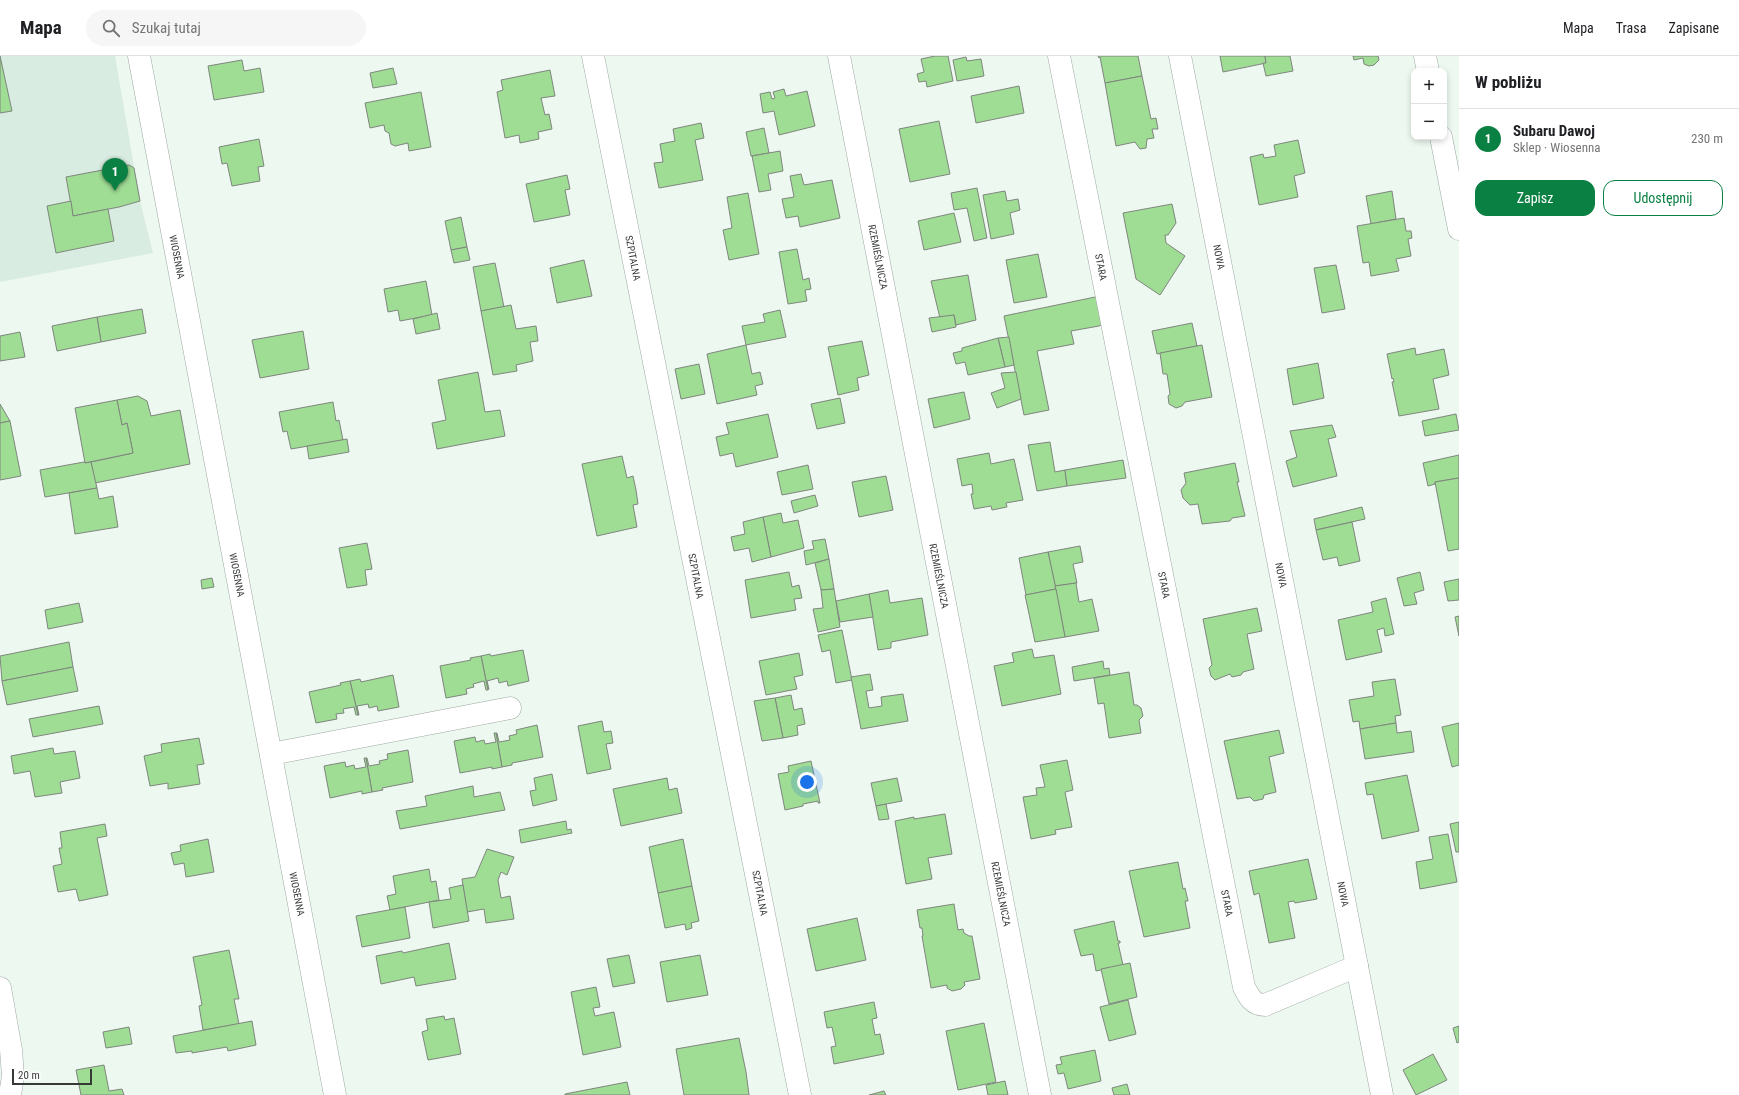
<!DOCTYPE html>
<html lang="pl">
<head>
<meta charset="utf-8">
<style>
	body { margin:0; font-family:"Roboto Condensed",sans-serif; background:#f6f6f6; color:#202124 }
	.controls { position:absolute; right:12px; top:12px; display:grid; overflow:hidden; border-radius:8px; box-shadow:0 2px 6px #0003 }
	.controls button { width:36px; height:36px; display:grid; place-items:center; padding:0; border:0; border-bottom:1px solid #e0e0e0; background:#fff; color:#202124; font:20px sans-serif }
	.scale { position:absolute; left:12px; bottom:10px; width:80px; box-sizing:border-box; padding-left:4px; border:2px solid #363a37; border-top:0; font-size:11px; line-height:14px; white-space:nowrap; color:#363a37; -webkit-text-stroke:3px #fff; paint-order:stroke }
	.you { position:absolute; left:807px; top:726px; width:14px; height:14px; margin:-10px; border:3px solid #fff; border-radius:50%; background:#1a73e8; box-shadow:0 0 0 6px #1a73e833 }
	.badge { display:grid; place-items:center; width:26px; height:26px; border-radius:50%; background:#0b8043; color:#fff; font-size:13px; font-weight:700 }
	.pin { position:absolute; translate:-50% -33px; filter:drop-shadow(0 1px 2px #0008) }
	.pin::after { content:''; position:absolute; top:21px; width:14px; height:12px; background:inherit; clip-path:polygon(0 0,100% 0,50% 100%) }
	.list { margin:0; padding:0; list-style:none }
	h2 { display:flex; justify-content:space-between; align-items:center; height:52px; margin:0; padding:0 16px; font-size:17px }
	h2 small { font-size:13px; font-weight:400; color:#757577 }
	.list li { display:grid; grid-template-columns:26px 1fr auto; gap:12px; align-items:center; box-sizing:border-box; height:60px; padding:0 16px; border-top:1px solid #e0e0e0 }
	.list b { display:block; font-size:15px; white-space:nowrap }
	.list p { margin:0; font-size:13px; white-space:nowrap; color:#757577 }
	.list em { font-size:13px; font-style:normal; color:#757577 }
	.actions { display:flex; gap:8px; padding:12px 16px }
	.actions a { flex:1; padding:9px 0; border:1px solid #0b8043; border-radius:12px; text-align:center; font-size:14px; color:#0b8043 }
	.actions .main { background:#0b8043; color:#fff }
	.icon { flex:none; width:22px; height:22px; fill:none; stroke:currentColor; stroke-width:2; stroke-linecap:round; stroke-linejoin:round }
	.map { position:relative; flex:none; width:1459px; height:1039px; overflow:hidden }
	header { display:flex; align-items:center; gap:24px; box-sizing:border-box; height:56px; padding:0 20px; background:#fff; border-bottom:1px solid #e0e0e0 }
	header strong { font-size:19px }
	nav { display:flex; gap:22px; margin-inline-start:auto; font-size:14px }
	.search { width:280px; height:36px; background:#f6f6f6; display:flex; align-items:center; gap:10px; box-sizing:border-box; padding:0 14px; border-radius:22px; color:#757577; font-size:15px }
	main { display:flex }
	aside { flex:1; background:#fff }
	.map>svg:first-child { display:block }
	.built { fill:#d9ece1 }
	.building { fill:#9fdc94; stroke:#7f867e }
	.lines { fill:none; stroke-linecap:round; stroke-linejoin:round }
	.minor-casing { stroke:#9fa9a3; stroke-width:23 }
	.minor { stroke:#fff; stroke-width:22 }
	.labels { text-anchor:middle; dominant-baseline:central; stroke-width:4; stroke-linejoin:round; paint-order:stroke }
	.street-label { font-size:10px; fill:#363a37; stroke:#fff }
</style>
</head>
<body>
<header>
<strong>Mapa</strong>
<div class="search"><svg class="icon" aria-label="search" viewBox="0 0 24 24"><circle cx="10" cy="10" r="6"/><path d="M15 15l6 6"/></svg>Szukaj tutaj</div>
<nav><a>Mapa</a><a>Trasa</a><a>Zapisane</a></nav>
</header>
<main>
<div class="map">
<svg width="1459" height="1039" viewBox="0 0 1459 1039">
	<rect width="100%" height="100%" fill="#edf8f1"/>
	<path class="built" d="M0 0H115L140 145 153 197 0 226Z"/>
	<g class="building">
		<path d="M0 0 12 55 0 57Z"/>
		<path d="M935 0H948L953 25 927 31 926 25 919 26 917 18 924 16 921 3Z"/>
		<path d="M1098 0H1138L1142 20 1105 27 1100 1 1099 2Z"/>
		<path d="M1220 0H1265L1266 7 1223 16Z"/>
		<path d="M1265 0H1290L1293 15 1266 20 1263 7H1266Z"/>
		<path d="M1353 0H1378L1379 4 1374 9 1369 10 1364 8 1363 2 1354 4Z"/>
		<path d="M966 1 967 5 981 3 984 20 957 25 953 4Z"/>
		<path d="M242 4 244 15 260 12 264 36 214 44 208 10Z"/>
		<path d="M393 12 397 28 373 32 370 17Z"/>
		<path d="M550 14 555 40 541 42 545 59 549 58 552 73 538 76 539 83 520 87 519 79 505 82 497 36 503 34 501 24Z"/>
		<path d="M1142 20 1151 63 1156 62 1158 73H1152L1154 82 1147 83 1146 92 1140 93 1135 86 1116 90 1105 27Z"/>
		<path d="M1019 30 1024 57 976 67 971 40Z"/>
		<path d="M784 33 786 40 807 35 815 70 779 79 774 55 763 57 760 38 770 36 772 43 775 42 773 36Z"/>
		<path d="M421 36 431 91 409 95 408 87 395 90 391 88 389 77 385 75 384 69 370 72 365 47Z"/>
		<path d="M939 65 950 118 910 126 899 73Z"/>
		<path d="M701 67 704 82 695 84 703 124 659 132 654 107 663 106 660 88 675 85 673 73Z"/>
		<path d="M764 72 769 97 751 100 746 76Z"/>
		<path d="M259 83 264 110 258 111 260 125 232 130 227 107 222 108 219 91Z"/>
		<path d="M1298 84 1305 117 1294 120 1298 141 1259 149 1250 101 1263 98 1264 102 1276 100 1274 89Z"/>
		<path d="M780 95 783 115 768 118 771 134 759 136 752 100Z"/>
		<path d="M129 109 134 112 140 145 119 151 73 160 66 121Z"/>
		<path d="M801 118 804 129 832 124 840 162 800 171 798 160 786 162 782 143 794 141 790 120Z"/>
		<path d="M567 119 570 133 565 134 570 159 534 166 526 128Z"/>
		<path d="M977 132 987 182 974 185 967 152 954 154 951 137Z"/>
		<path d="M1005 135 1007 145 1018 143 1020 154 1010 157 1014 178 991 183 983 139Z"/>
		<path d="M1392 135 1396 163 1371 168 1366 140Z"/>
		<path d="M748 137 759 198 729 204 723 174 732 172 727 141Z"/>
		<path d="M71 145 73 160 108 153 114 185 56 197 47 150Z"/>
		<path d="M1172 148 1176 167 1168 179H1165L1166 187 1185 200 1160 239 1136 223 1123 157Z"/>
		<path d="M954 157 961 186 924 194 918 165Z"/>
		<path d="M461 161 467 191 451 194 445 165Z"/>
		<path d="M1404 162 1406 175H1411L1412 182 1408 183 1411 200 1396 203 1399 215 1371 220 1369 206 1363 207 1357 170Z"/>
		<path d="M467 191 470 204 454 207 451 194Z"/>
		<path d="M797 193 803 224 809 222 811 233 805 234 807 245 788 248 779 196Z"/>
		<path d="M1038 198 1047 241 1014 247 1006 204Z"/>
		<path d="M584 204 592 240 557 247 550 212Z"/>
		<path d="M495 207 504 251 481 255 473 211Z"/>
		<path d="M1336 209 1345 253 1322 257 1314 212Z"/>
		<path d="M968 219 976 264 956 269 954 259 940 262 931 225Z"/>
		<path d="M426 225 432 259 400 265 398 254 388 256 384 233Z"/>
		<path d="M1100 240 1105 267 1099 270 1071 275 1074 288 1037 295 1049 354 1024 359 1004 260Z"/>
		<path d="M511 249 516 273 536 270 538 285 530 286 533 305 516 309 517 315 493 319 481 255Z"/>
		<path d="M142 253 146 277 101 286 97 261Z"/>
		<path d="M780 254 786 281 746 289 742 270 765 266 763 258Z"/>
		<path d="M437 257 440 273 416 278 413 263Z"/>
		<path d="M954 259 956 271 932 276 929 262Z"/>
		<path d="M97 261 101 286 57 295 52 270Z"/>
		<path d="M1192 267 1197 290 1157 298 1152 275Z"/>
		<path d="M303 275 309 313 260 322 252 284Z"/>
		<path d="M20 276 25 301 0 305V280Z"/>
		<path d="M1009 281 1014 309 1005 311 998 282Z"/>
		<path d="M998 282 1005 311 968 319 965 306 956 308 953 297 962 295V292Z"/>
		<path d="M862 285 869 319 857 322 859 334 838 339 828 291Z"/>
		<path d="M746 289 752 318 760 316 763 328 755 330 757 339 717 348 707 298Z"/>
		<path d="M1202 289 1212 341 1185 346 1182 350 1176 352 1169 348 1168 340 1170 338 1167 318H1163L1160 297Z"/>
		<path d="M1415 292 1416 299 1444 293 1449 319 1433 323 1439 353 1399 360 1392 326H1394L1393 322 1392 323 1387 298Z"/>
		<path d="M1318 307 1324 342 1293 349 1287 313Z"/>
		<path d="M699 308 705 338 681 343 675 313Z"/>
		<path d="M478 316 485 356 500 354 505 380 437 393 432 367 446 364 438 324Z"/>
		<path d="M1016 316 1021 343 997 352 991 337 1005 332 1001 317Z"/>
		<path d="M964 336 970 363 934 372 928 343Z"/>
		<path d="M138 340 147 345 151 360 180 354 190 408 95 427 91 406 133 397 127 367 122 369 117 344Z"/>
		<path d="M840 342 845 367 817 373 811 348Z"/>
		<path d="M117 344 122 369 127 367 133 397 85 407 75 352Z"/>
		<path d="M333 346 336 365 339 364 343 384 291 393 287 375 283 376 279 356Z"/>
		<path d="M0 348 10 365 0 367Z"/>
		<path d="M768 358 778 401 736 411 733 397 720 400 716 381 729 378 726 367Z"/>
		<path d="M1456 358 1459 374 1425 380 1422 365Z"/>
		<path d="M10 365 21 420 0 424V367Z"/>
		<path d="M1332 369 1336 381 1328 383 1337 420 1293 431 1286 405 1297 401 1290 375Z"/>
		<path d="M347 383 349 396 309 403 307 390Z"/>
		<path d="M1050 386 1055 416 1065 414 1067 430 1037 435 1028 389Z"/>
		<path d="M989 397 991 408 1014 403 1023 444 1006 447 1007 451 992 454 991 450 974 453 971 438H973L972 428 962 430 957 403Z"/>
		<path d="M1459 399V422L1435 426V428L1428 430 1423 407Z"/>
		<path d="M622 400 627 422 633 420 636 434 638 448 633 449 637 471 597 480 582 408Z"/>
		<path d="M1123 404 1126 422 1067 430 1065 414Z"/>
		<path d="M84 406 85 407 91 406 97 432 45 441 40 414Z"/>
		<path d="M1235 407 1239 426H1237L1245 460 1232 462 1230 465 1202 468 1198 448 1190 449 1183 442 1181 434 1186 427 1184 417Z"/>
		<path d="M808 409 813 433 782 439 777 416Z"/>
		<path d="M886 420 893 454 859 461 852 426Z"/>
		<path d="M1459 422V493L1448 495 1435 426Z"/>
		<path d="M97 432 99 443 113 440 118 471 75 478 69 437Z"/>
		<path d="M815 439 818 450 794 457 791 445Z"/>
		<path d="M1362 451 1365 463 1316 474 1314 463Z"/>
		<path d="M781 457 783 467 798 464 804 492 771 501 763 461Z"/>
		<path d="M763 461 771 501 752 506 749 492 734 495 731 481 745 478 743 466Z"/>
		<path d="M1352 466 1360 505 1339 510 1337 501 1323 504 1316 474Z"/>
		<path d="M825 483 829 503 806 509 804 495 814 493 812 485Z"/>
		<path d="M367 487 372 513 365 514 367 529 347 532 339 492Z"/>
		<path d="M1080 490 1083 506 1073 508 1077 527 1055 530 1048 496Z"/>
		<path d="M1048 496 1056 533 1026 539 1019 502Z"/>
		<path d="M829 503 834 533 821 534 815 507Z"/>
		<path d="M789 516 792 531 799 529 802 542 794 543 796 554 751 562 745 524Z"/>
		<path d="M1420 516 1424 534 1414 537 1417 548 1404 550 1397 522Z"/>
		<path d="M212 522 214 531 202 533 201 524Z"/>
		<path d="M1459 523V544L1448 545 1444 526Z"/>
		<path d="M1076 527 1079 546 1092 543 1099 575 1065 581 1055 530Z"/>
		<path d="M834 533 840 571 818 576 813 553 823 552 821 534Z"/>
		<path d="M1056 533 1065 581 1035 586 1025 539Z"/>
		<path d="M888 534 890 547 922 542 928 579 891 586V592L878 594 869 538Z"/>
		<path d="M869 538 873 561 840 566 836 545Z"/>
		<path d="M1386 542 1394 578 1385 580 1384 572 1377 574 1382 596 1346 604 1338 564 1373 556 1371 546Z"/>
		<path d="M79 547 83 566 48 573 45 554Z"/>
		<path d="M1257 552 1262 575 1247 578 1254 613 1243 616 1241 619 1232 621 1230 618 1215 624 1211 620 1209 612 1212 609 1203 563Z"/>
		<path d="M1459 560V580L1455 561Z"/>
		<path d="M842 574 852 624 836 627 830 594 822 596 818 579Z"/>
		<path d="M69 586 73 611 2 625 0 600Z"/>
		<path d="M1032 593 1034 602 1054 599 1061 638 1002 650 994 610 1014 606 1012 597Z"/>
		<path d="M523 594 529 625 508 630 507 625 499 627 498 622 487 625 489 633 488 634 481 600 490 598 491 600Z"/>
		<path d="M799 597 803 619 794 621 797 633 766 639 759 605Z"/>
		<path d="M481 600 488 634H486L484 625 473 628 474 631 466 633 467 638 446 642 440 610 471 604 470 602Z"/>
		<path d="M1103 605 1104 613 1109 612 1110 619 1074 625 1072 611Z"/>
		<path d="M73 611 78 635 7 649 2 625Z"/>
		<path d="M1129 616 1134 649H1137L1141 652 1143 660 1139 664 1141 677 1109 682 1104 647 1098 648 1094 622Z"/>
		<path d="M870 618 873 634 866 635 869 652 882 650 881 641 903 638 908 665 861 673 851 621Z"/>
		<path d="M393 619 399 651 378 655 377 650 369 652 368 648 357 650 359 659H358L350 625 360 623 361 626Z"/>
		<path d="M1395 623 1401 659 1395 660 1396 667 1360 673 1359 665 1353 666 1349 644 1374 640 1372 626Z"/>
		<path d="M350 625 358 659H356L354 651 343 653 344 657 336 658 337 663 316 667 309 636 341 629 340 627Z"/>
		<path d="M791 639 794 654 802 652 805 668 797 670 798 679 783 682 775 642Z"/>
		<path d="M775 642 783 682 762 685 754 645Z"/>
		<path d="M99 650 103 668 33 681 29 663Z"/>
		<path d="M602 665 604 676 611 675 613 687 606 688 611 713 587 718 578 670Z"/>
		<path d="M1396 667 1397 677 1411 675 1414 696 1365 703 1360 673Z"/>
		<path d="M1459 667V709L1452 711 1442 671Z"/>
		<path d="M537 669 543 701 512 707V709L502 711 496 677H497L499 686 510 684 509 680 517 678 516 674Z"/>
		<path d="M1279 674 1284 697 1269 701 1276 736 1264 739 1263 743 1254 745 1250 741 1237 743 1224 685Z"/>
		<path d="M494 677H496L502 711 492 713V711L460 717 454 685 475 681 476 686 484 684 485 688 496 686Z"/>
		<path d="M199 682 204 708 197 709 200 728 168 733V727L150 730 144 700 162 696 161 688Z"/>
		<path d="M53 692 54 698 75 695 80 722 60 726 62 737 35 741 30 715 14 718 11 700Z"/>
		<path d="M408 694 413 726 382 732 383 734 372 736 366 702H367L369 710 380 708 379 705 388 703 387 698Z"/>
		<path d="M364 702H366L372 736 362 738V735L330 742 324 710 345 706 346 711 354 709 355 713 366 711Z"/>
		<path d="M1067 704 1073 734 1065 736 1072 771 1055 774 1056 778 1031 783 1023 741 1037 739 1036 732 1045 731 1040 709Z"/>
		<path d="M811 705 820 747H818V745L803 748V750L785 754 778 718 789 716 788 710Z"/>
		<path d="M552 718 557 744 533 750 530 735 536 734 534 722Z"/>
		<path d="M1407 719 1419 775 1382 783 1373 738 1367 739 1365 727Z"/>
		<path d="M667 722 669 734 677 732 682 757 621 770 613 733Z"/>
		<path d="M897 722 902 745 876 750 871 727Z"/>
		<path d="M473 730 474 741 500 736 505 754 400 773 396 755 427 750 425 740Z"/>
		<path d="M886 748 889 763 879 764 876 750Z"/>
		<path d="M945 758 952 798 928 802 932 823 906 828 895 765 914 761V763Z"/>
		<path d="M566 765 567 774 571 773 572 777 521 787 519 774Z"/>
		<path d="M1459 766V796H1456L1450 768Z"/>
		<path d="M105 768 107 780 97 782 108 839 79 845 76 833 58 836 53 810 62 808 59 792H62L60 776Z"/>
		<path d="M1448 778 1457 826 1420 833 1416 806 1433 803 1429 781Z"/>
		<path d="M208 783 214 816 186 821 184 807 174 809 171 797 181 795 180 789Z"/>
		<path d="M683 783 692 830 658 837 649 791Z"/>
		<path d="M487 793 514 801 507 819 501 816 498 824 501 842 510 840 514 863 486 867 484 853 467 856 462 823 475 821Z"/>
		<path d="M1308 803 1317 843 1295 847 1294 845 1288 846 1295 882 1269 887 1259 837 1254 839 1249 815Z"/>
		<path d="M1178 806 1183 833 1185 832 1188 845H1185L1190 872 1144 881 1129 815Z"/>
		<path d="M429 813 431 826 436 825 439 844 390 854 387 840 396 838 393 820Z"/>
		<path d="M463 829 469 865 433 872 429 846 451 843 449 832Z"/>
		<path d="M692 830 699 865 691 867 692 872 686 874 685 868 665 872 658 837Z"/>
		<path d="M954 848 958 874 963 873 964 877 969 880H972L980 923 964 926 965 929 961 933 952 935 947 932V929L931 932 922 880H923L922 872H920L917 854Z"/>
		<path d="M405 851 410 882 362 891 356 860Z"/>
		<path d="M857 862 866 904 816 915 807 873Z"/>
		<path d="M1114 865 1118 885H1120V887H1118L1123 909 1096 915 1093 898 1081 900 1074 874Z"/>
		<path d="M449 887 456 923 416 930 414 921 381 928 376 900 402 895 403 897Z"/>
		<path d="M229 894 239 943H234L239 968 203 974 199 950 202 949 193 901Z"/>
		<path d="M629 899 635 927 613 931 607 903Z"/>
		<path d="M700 899 708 939 667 946 660 906Z"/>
		<path d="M1130 907 1137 941 1109 948 1101 913Z"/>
		<path d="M596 931 600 951 593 952 595 960 614 956 621 991 583 999 571 936Z"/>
		<path d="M1128 944 1136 978 1109 985 1100 951Z"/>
		<path d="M874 946 877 962 872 963 875 979 880 978 884 998 834 1008 831 991 836 990 832 971 827 972 824 956Z"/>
		<path d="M444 960 445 964 454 962 461 998 428 1004 422 976 428 974 426 963Z"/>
		<path d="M252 965 256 989 228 995 227 991 192 997V995L176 997 173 980Z"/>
		<path d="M984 967 996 1026 958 1034 946 975Z"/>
		<path d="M1459 970V986L1457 987 1453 972Z"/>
		<path d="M129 971 132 988 106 992 103 976Z"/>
		<path d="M739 982 746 1016 749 1039H684L676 993Z"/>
		<path d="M1095 994 1101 1025 1068 1033 1064 1017 1058 1018 1056 1009 1062 1008 1060 1001Z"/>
		<path d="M1433 998 1447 1024 1416 1039 1403 1014Z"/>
		<path d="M104 1009 109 1035 122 1033 124 1039H81L76 1014Z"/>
		<path d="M1005 1025 1008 1039H988L986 1029Z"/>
		<path d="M627 1026 630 1039H565V1038Z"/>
		<path d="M1127 1028 1130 1039H1114L1112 1032Z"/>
		<path d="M884 1035 886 1039H869Z"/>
	</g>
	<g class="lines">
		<defs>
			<g id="minor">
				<path d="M139 0 335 1039"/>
				<path d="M593 0 800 1039"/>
				<path d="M839 0 1040 1039"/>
				<path d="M1059 0 1244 931C1249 941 1253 949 1265 949L1357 910"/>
				<path d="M1180 0 1382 1039"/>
				<path d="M1425 0 1428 15"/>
				<path d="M1441 81 1459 173"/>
				<path d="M271 698 510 652"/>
				<path d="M0 932 11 994 13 1020 10 1039"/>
			</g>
		</defs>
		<use href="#minor" class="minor-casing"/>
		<use href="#minor" class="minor"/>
	</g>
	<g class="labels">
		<g class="street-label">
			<text transform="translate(177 201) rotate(79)">WIOSENNA</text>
			<text transform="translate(878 201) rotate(79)">RZEMIEŚLNICZA</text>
			<text transform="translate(1219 201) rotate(79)">NOWA</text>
			<text transform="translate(633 202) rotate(79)">SZPITALNA</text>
			<text transform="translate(1101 211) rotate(79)">STARA</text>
			<text transform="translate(237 519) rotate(79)">WIOSENNA</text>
			<text transform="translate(1281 519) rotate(79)">NOWA</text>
			<text transform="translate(696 520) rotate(79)">SZPITALNA</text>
			<text transform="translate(939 520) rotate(79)">RZEMIEŚLNICZA</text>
			<text transform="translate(1164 529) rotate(79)">STARA</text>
			<text transform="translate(760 837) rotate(79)">SZPITALNA</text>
			<text transform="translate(297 838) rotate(79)">WIOSENNA</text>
			<text transform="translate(1001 838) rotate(79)">RZEMIEŚLNICZA</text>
			<text transform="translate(1343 838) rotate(79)">NOWA</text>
			<text transform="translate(1227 847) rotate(79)">STARA</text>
		</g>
	</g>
</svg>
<div class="controls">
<button>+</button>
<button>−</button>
</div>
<div class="scale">20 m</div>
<div class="you"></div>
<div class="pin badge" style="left:115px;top:135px">1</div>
</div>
<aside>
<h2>W pobliżu<small></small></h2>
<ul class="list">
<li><span class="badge">1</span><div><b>Subaru Dawoj</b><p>Sklep · Wiosenna</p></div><em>230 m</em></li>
</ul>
<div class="actions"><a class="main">Zapisz</a><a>Udostępnij</a></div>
</aside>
</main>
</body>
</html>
